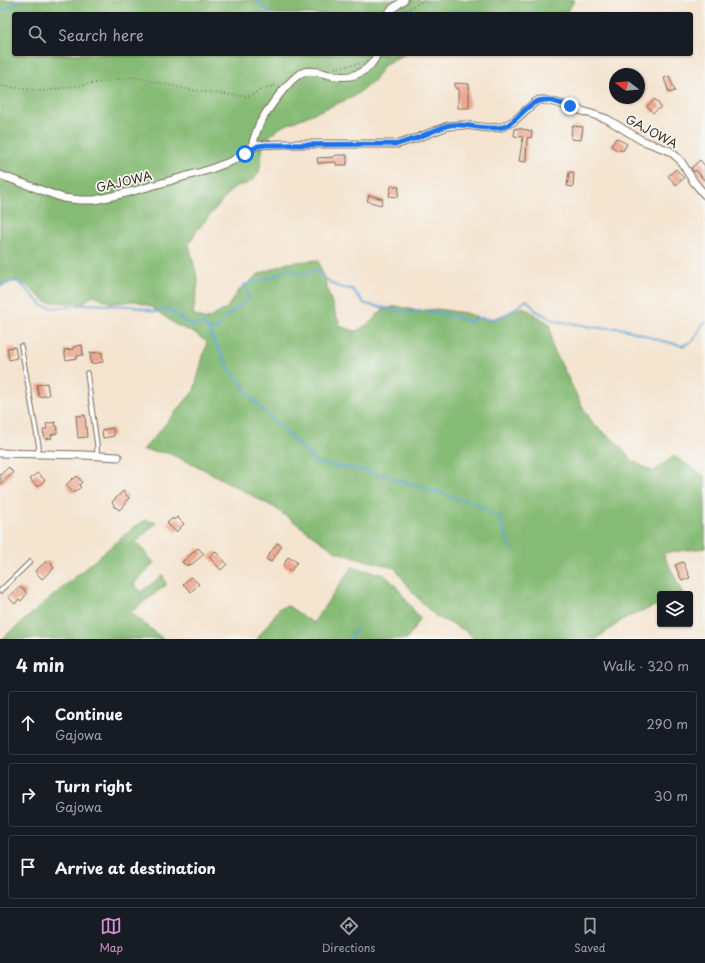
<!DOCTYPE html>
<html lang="en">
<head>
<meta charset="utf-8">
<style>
	body { margin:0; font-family:"Playpen Sans",sans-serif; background:#242831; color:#f1f3f6 }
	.controls { position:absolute; right:12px; bottom:12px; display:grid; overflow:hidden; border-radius:4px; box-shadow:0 1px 3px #0004 }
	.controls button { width:36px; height:36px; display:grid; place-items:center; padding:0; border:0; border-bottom:1px solid #363941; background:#171b24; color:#f1f3f6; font:20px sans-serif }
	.compass { position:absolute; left:609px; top:68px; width:36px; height:36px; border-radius:50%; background:#171b24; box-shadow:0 1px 3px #0004; rotate:286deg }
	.stop { position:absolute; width:12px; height:12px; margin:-9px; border:3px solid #1a73e8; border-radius:50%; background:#fff }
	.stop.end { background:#1a73e8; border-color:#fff; box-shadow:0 1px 4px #0008 }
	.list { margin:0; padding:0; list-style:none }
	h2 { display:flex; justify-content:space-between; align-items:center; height:52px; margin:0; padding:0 16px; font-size:17px }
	h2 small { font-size:13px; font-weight:400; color:#9ea1a6 }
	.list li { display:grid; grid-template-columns:26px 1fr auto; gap:12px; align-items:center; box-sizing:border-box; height:64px; margin:0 8px 8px; padding:0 8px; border:1px solid #363941; border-radius:4px }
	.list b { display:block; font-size:15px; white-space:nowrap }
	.list p { margin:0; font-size:13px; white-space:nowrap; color:#9ea1a6 }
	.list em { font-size:13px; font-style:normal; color:#9ea1a6 }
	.icon { flex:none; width:22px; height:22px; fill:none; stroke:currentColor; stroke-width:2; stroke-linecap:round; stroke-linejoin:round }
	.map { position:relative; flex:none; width:705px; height:639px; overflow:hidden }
	.search { position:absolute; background:#171b24; box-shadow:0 1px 3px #0004; left:12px; right:12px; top:12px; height:44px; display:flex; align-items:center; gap:10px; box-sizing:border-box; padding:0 14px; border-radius:4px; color:#9ea1a6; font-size:15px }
	.sheet { height:268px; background:#171b24 }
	nav { display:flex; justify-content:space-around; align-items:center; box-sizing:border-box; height:56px; border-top:1px solid #363941; background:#171b24; font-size:11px; color:#9ea1a6 }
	nav a { display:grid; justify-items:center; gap:2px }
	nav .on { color:#d690ce }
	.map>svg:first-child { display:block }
	.forest { fill:#86bb76; stroke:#60724a }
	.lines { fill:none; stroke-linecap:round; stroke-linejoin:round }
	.stream { stroke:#64a5d7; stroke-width:2 }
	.building { fill:#eba78d }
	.service-casing { stroke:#7c6b5c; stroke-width:5.5 }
	.minor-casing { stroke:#7c6b5c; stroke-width:9 }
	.path { stroke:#7c6b5c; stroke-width:1.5; stroke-dasharray:1 3; stroke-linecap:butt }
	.service { stroke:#fff; stroke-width:3.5 }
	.minor { stroke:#fff; stroke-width:7 }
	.route { stroke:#1a73e8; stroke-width:5 }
	.labels { text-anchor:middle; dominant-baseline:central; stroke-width:3.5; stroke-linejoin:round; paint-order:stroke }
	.street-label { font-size:12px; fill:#3b2a1e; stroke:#f6f6f2 }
</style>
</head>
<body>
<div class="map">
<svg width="705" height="639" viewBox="0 0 705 639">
	<rect width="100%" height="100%" fill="#f6f6f2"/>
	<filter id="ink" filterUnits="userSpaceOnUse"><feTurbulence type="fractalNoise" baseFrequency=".025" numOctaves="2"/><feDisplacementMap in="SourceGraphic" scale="8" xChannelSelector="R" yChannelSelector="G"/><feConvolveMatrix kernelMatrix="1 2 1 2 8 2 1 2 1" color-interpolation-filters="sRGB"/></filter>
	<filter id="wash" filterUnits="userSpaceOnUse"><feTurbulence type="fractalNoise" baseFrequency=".012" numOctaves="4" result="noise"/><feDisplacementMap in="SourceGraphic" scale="16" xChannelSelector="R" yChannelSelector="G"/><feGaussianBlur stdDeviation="0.9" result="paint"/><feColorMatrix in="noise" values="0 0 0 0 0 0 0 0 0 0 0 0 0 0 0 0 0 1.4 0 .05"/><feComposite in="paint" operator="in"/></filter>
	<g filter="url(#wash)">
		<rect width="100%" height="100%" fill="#f4e4d0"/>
		<g class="forest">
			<path d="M0 0H575L566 13 562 14H14V54H405L385 64 374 81 353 97 281 127 264 140 259 172 254 179 246 184 236 186 229 193 197 230 189 244 198 282 193 314 205 320 226 309 238 291 259 274 288 263 318 260C326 282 331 305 341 327L356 331 369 324 382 310 397 306 417 311 437 309 465 313 487 321 523 307 550 324 552 346 581 404 594 425 616 442 633 461 653 472 674 456 705 477V548L663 553 683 594H660V604L625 618 596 639H474L466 631 435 616 414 594 395 568 336 552 275 508 205 470 168 453 143 450 194 391 207 342 194 333 176 325 152 307 136 301 111 303 94 295 83 303 46 302 26 285 14 281 0 287Z"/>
			<path d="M146 520 156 523 136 542 154 563 134 584 141 592 163 575 166 585 131 612 163 639H2L133 528Z"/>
			<path d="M352 567 385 575 395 585 420 619 407 639H257L280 608 288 606 313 623Z"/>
		</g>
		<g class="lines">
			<g class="stream">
				<path d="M255 0 272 14"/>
				<path d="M0 11 11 7 21 0"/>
				<path d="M0 285 3 283 18 281 43 306 57 308 88 304 132 306 157 312 169 309 185 322 194 326 202 323 211 330 217 329 225 318 249 298 244 285 278 275 290 268 301 275 315 270C328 281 334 288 352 289L365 304 406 312 422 311 450 315 469 322 478 318 496 319 507 314 527 300 535 310 555 321 600 328H619L635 332 655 339 683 346 694 340 702 325 705 322"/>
				<path d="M209 330 214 341 230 369 254 401 317 463 361 470 392 478 474 503 499 517 512 550"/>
				<path d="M349 639 358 627"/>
			</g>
		</g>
		<g id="blocks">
			<g class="building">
				<path d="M669 76 675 91 669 93 664 78Z"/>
				<path d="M455 83 469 84V108H458V89L455 88Z"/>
				<path d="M655 99 661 107 653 113 647 106Z"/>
				<path d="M572 126 583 127 581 140 571 139Z"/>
				<path d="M515 128 528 130V131H532L531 138 528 137 527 140 526 162 519 161 523 137 514 136Z"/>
				<path d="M616 138 627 144 623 151 619 149 618 151 611 146Z"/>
				<path d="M336 155H347V165H336V162L318 163 317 158 334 157Z"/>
				<path d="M700 160 705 166V181L696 170 694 172 691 168Z"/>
				<path d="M676 169 684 178 676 185 668 176Z"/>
				<path d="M569 172H574L573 187 567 186Z"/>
				<path d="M391 186 399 187 398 197 389 196Z"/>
				<path d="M369 195 383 199 381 205 367 201Z"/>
				<path d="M82 345 83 355 77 356V358L66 360 64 350 73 349V347Z"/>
				<path d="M15 347 17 358 9 360 7 348Z"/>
				<path d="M102 352 103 362 91 364 90 353Z"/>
				<path d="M47 383 49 395 39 397 37 385Z"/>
				<path d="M85 415 87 437 78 438 76 416Z"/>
				<path d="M55 422 56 426 58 427 57 430V433L51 435 52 438 45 439 43 430 47 429 46 424Z"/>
				<path d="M113 428 114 436 103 438 102 430Z"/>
				<path d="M9 467 13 473 0 485V475Z"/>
				<path d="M37 473 45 480 37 487 30 479Z"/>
				<path d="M77 476 82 482 79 485 81 487 73 493 66 485 73 478 74 479Z"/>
				<path d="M123 491 129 498 125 502 126 504 119 510 117 508 114 507V505L112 502Z"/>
				<path d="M177 517 184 524 176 532 167 523 173 518 174 520Z"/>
				<path d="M277 543 282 546 271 562 266 559Z"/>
				<path d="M198 548 204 554 191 565 189 564 187 566 182 562Z"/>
				<path d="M215 551 227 564 221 570 209 557Z"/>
				<path d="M288 557 297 562 291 571 283 566Z"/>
				<path d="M47 561 52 563V566L54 568 42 579 35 571Z"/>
				<path d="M683 562 690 578 682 581 675 565Z"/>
				<path d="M191 577 199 584 191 592 183 584Z"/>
				<path d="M20 587 22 589H25V592L27 594 21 601 19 599 15 604 8 597Z"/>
			</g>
		</g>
	</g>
	<g filter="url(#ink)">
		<use href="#blocks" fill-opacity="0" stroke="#7c6b5c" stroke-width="1"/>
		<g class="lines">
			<defs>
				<g id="service">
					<path d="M21 346 39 447 37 453"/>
					<path d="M87 373 97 445V456"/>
					<path d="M0 591 30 562"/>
				</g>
				<g id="minor">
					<path d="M387 14 392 9 404 0"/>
					<path d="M251 149C254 140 256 131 260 123 267 110 291 76 304 72 316 69 325 75 337 76 354 79 371 70 377 54"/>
					<path d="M0 175 63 198 80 200H95L130 192 208 170 232 161 258 145 280 144H398L417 138 448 126 464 125 489 128 502 127 514 121 534 103 539 100H545L561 104 607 119 641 140 670 151 680 160 694 182 705 195"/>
					<path d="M0 453 83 455 118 457"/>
				</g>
			</defs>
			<use href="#service" class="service-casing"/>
			<use href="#minor" class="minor-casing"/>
			<g class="path">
				<path d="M399 14 424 0"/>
				<path d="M335 68 363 63"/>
				<path d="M0 86 44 91 134 77 191 90 248 97 264 88 278 85"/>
			</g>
			<use href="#service" class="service"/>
			<use href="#minor" class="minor"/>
		</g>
	</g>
	<g class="lines" filter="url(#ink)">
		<path class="route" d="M245 154 258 146 266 145 398 144C407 141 416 139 424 135 433 132 441 127 450 125 468 123 486 131 503 127 520 122 527 99 546 100 554 101 562 104 570 106"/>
	</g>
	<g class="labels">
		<g class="street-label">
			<text transform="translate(652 131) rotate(28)">GAJOWA</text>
			<text transform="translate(124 181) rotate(-13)">GAJOWA</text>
		</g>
	</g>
</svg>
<div class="controls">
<button><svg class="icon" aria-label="layers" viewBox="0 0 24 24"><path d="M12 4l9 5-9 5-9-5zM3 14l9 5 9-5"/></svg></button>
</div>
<svg class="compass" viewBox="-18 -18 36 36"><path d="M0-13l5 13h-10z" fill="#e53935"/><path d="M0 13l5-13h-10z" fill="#9ea1a6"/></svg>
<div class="stop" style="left:245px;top:154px"></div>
<div class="stop end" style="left:570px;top:106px"></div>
<div class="search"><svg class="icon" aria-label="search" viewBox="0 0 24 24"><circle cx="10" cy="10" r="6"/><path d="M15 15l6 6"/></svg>Search here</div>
</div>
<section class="sheet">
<h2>4 min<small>Walk · 320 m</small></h2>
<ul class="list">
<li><svg class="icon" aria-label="ahead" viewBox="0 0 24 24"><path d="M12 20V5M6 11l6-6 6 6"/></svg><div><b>Continue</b><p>Gajowa</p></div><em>290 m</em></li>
<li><svg class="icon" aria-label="right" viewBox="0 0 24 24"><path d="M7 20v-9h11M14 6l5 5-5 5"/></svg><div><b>Turn right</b><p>Gajowa</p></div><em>30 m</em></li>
<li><svg class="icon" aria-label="arrive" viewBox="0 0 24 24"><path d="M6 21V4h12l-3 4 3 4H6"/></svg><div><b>Arrive at destination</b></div></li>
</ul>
</section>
<nav>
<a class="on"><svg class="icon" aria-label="map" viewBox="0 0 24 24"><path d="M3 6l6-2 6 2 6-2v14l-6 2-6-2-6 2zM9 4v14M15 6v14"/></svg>Map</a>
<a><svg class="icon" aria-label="directions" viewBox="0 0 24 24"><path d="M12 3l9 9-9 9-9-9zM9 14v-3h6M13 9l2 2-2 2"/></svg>Directions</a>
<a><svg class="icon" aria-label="saved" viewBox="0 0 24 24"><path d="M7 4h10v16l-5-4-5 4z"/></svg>Saved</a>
</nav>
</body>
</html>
